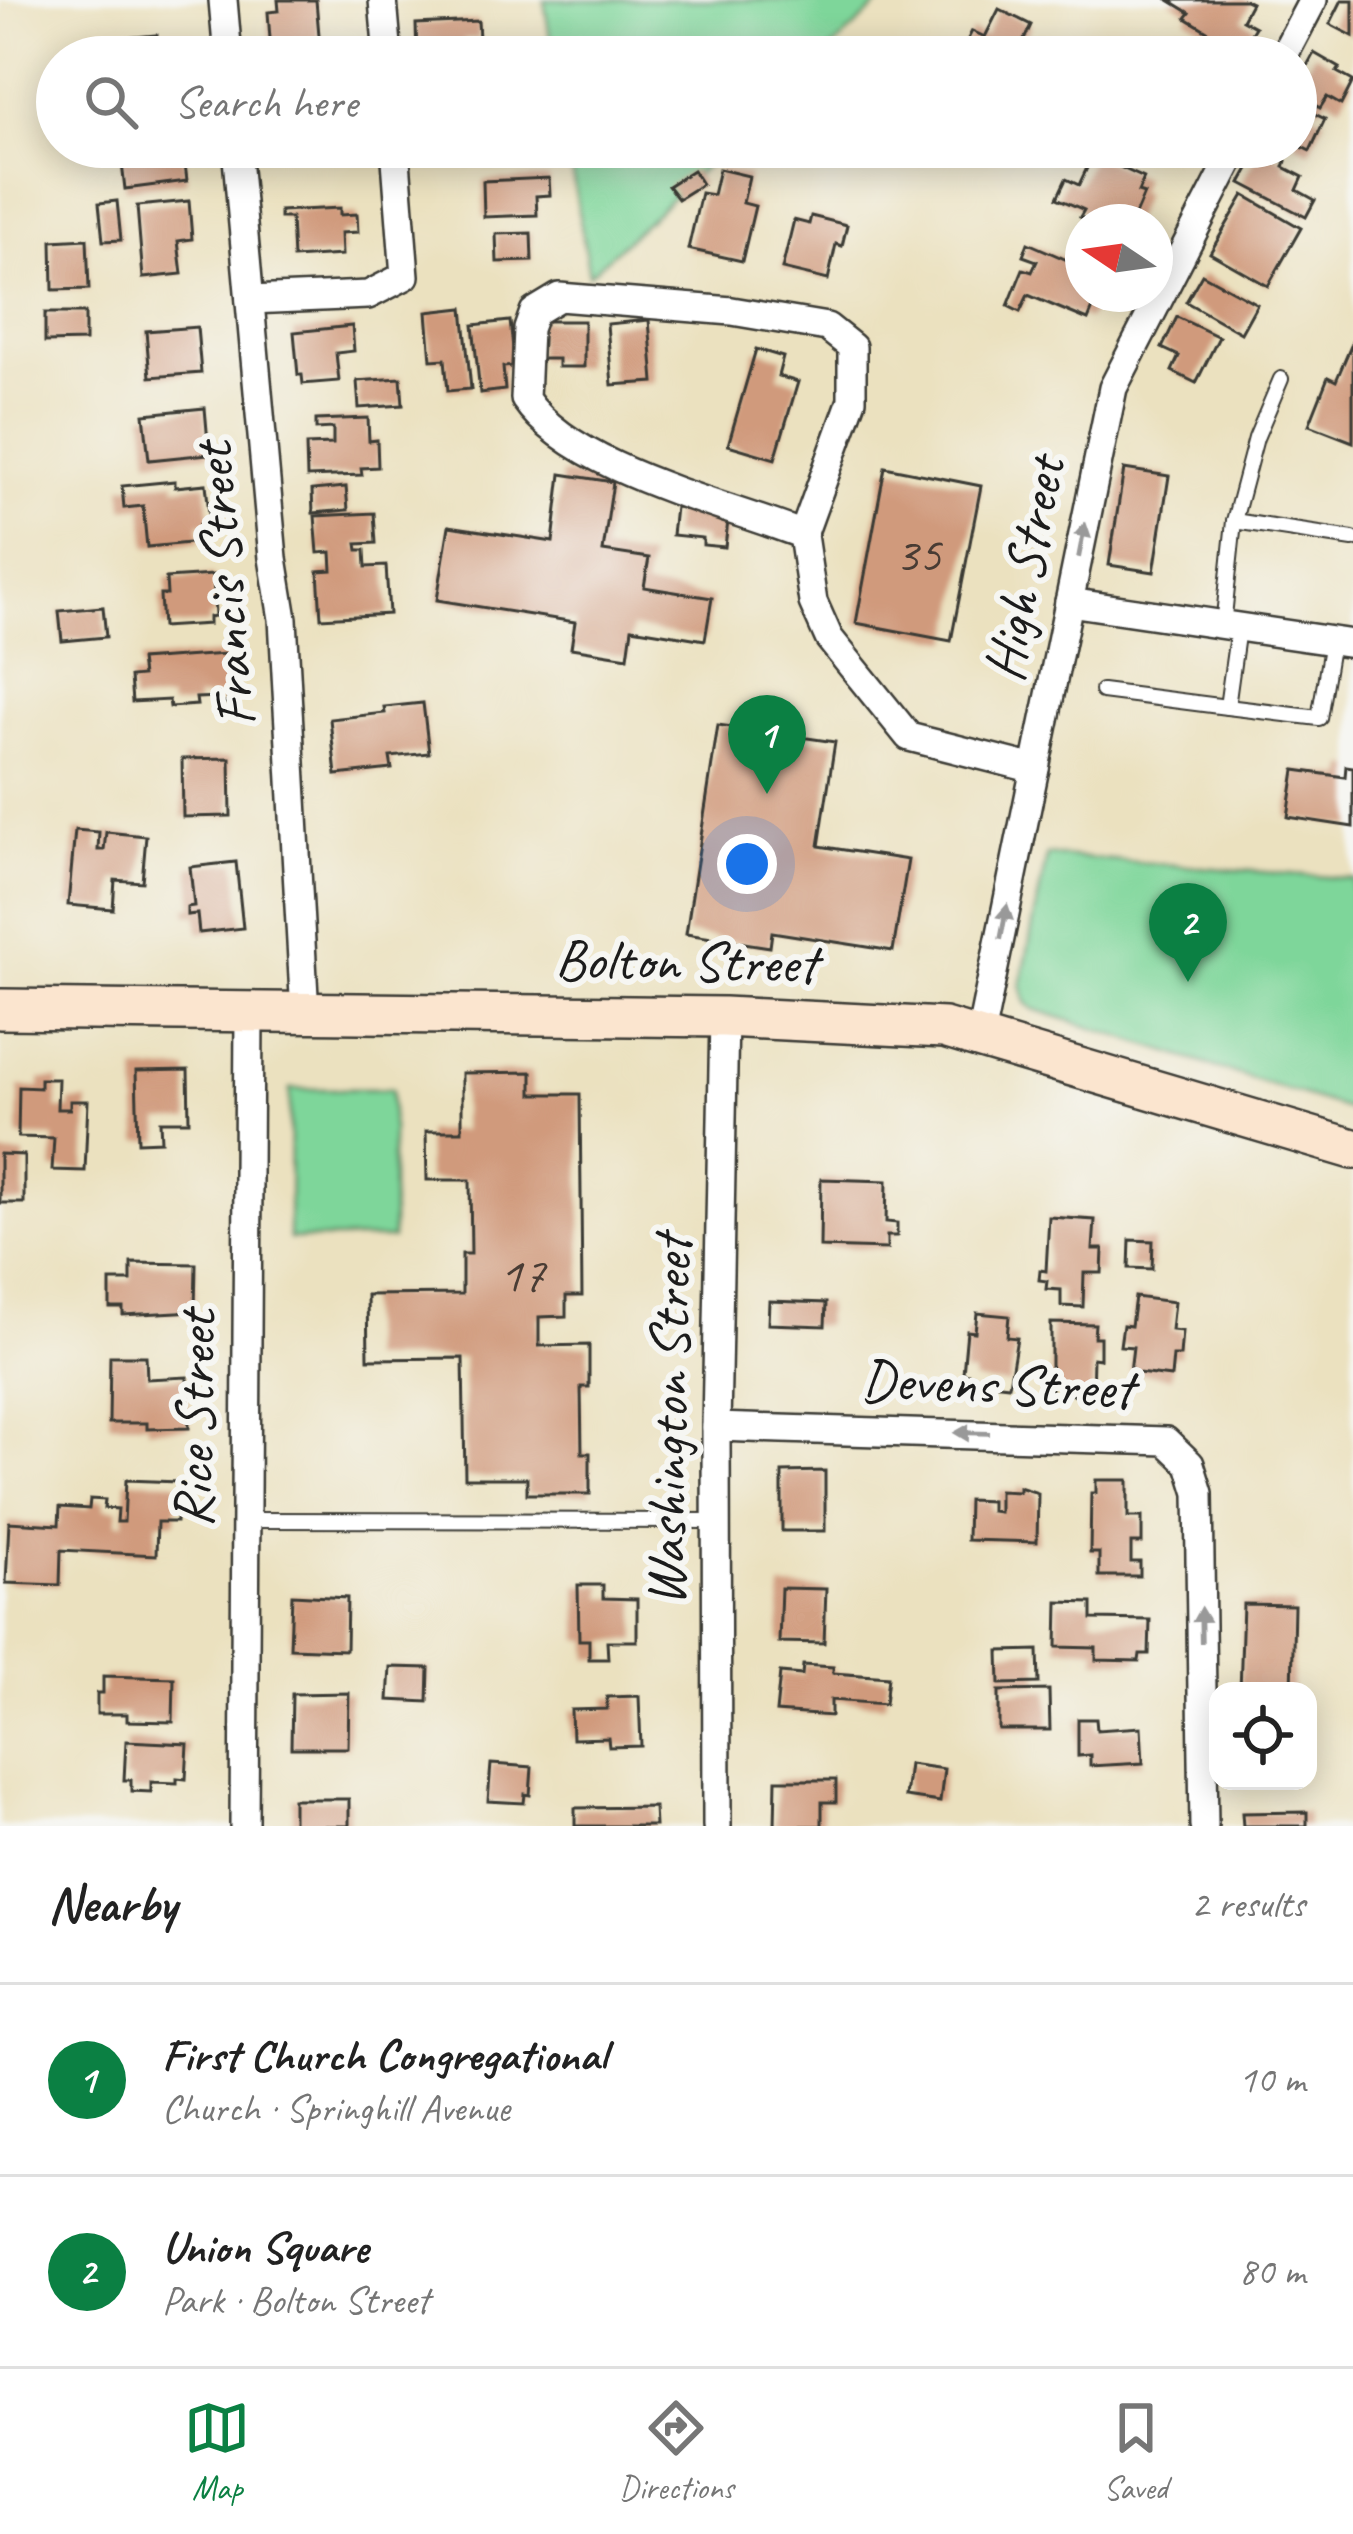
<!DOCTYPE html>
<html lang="en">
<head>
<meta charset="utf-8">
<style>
	body { margin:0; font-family:Caveat,sans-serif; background:#f2f2f2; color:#222 }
	.controls { position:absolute; right:36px; bottom:36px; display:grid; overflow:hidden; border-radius:24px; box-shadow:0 6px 30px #0003 }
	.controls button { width:108px; height:108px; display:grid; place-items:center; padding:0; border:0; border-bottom:3px solid #e0e0e0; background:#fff; color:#222; font:60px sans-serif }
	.compass { position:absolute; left:1065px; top:204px; width:108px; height:108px; border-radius:50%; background:#fff; box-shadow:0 6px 30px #0003; rotate:283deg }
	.you { position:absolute; left:747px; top:864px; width:42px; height:42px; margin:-30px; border:9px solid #fff; border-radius:50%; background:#1a73e8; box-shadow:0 0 0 18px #1a73e833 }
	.badge { display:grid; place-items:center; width:78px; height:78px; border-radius:50%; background:#0b8043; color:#fff; font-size:39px; font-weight:700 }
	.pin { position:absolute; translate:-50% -99px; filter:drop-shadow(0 3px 6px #0008) }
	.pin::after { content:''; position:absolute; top:63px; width:42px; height:36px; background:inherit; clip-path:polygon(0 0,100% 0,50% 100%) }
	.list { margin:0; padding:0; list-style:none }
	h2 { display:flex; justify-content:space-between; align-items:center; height:156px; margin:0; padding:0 48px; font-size:51px }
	h2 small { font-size:39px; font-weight:400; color:#767676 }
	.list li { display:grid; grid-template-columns:78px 1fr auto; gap:36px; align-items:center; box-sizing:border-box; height:192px; padding:0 48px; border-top:3px solid #e0e0e0 }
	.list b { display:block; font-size:45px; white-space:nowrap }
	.list p { margin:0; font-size:39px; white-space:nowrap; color:#767676 }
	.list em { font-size:39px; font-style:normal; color:#767676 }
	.icon { flex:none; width:66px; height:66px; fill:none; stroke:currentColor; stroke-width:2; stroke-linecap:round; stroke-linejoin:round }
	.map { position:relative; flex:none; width:1353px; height:1826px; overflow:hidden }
	.search { position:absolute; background:#fff; box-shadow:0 6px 30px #0003; left:36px; right:36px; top:36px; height:132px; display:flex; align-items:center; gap:30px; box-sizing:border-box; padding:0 42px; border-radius:66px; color:#767676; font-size:45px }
	.sheet { height:540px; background:#fff }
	nav { display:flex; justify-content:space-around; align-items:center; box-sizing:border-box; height:168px; border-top:3px solid #e0e0e0; background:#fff; font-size:33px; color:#767676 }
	nav a { display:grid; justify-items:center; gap:6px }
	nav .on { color:#0b8043 }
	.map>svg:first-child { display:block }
	.green { fill:#7ed69a; stroke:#4d795b; stroke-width:3 }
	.building { fill:#d09a7b }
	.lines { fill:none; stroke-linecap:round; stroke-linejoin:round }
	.lane-casing { stroke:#3b3a34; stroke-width:18 }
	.street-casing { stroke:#3b3a34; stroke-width:32 }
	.secondary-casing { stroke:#3b3a34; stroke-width:44 }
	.lane { stroke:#fff; stroke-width:14 }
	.street { stroke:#fff; stroke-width:27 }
	.secondary { stroke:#fbe5cf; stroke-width:39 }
	.oneway { fill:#999 }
	.labels { text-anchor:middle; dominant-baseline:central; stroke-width:12; stroke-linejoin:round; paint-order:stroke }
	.number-label { font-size:51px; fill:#493c34 }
	.street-label { font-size:57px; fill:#1c1c1c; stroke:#f6f6f2 }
</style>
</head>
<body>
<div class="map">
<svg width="1353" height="1826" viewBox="0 0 1353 1826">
	<rect width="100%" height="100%" fill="#f6f6f2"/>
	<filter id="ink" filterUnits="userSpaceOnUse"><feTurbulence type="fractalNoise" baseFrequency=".00833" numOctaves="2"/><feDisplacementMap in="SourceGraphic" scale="24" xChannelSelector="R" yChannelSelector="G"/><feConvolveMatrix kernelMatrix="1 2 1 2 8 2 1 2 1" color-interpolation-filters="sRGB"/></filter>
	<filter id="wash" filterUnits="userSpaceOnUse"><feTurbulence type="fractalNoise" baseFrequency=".004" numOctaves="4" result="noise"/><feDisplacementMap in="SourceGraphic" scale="48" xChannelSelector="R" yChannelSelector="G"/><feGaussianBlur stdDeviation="2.7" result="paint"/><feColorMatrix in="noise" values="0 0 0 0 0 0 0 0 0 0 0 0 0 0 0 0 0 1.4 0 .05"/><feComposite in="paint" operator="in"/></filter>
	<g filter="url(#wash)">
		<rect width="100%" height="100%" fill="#ebe1bf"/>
		<g class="green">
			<path d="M544 0H884L823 57H553Z"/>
			<path d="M568 147H726L589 275Z"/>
			<path d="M1047 855 1353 879V1111L1033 1009 1026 1003 1021 985Z"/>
			<path d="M290 1089H392V1239H289Z"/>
		</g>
		<g id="blocks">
			<g class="building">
				<path d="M278 0H316L320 47 271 52 268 12 279 11Z"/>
				<path d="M1169 0H1245L1251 3 1242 20 1255 27 1240 51 1186 18 1190 13Z"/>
				<path d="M1342 0H1353V36L1330 24Z"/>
				<path d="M999 9 1031 25 1016 57H959L972 31 985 37Z"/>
				<path d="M478 21 479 39H464L465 53 417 55 416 24Z"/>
				<path d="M157 35 159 57H114L113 39Z"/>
				<path d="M1209 40 1229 57H1194Z"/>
				<rect x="521" y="46" width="23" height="11"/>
				<path d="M1314 53 1340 68 1337 72 1353 81 1341 105 1327 97 1320 108 1296 94V86Z"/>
				<path d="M1296 105 1325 119 1310 151 1296 144Z"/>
				<path d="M120 147H183L187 181 125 189Z"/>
				<path d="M1261 147 1286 161 1284 167 1303 177 1297 190 1315 200 1306 217 1241 183Z"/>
				<path d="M1093 155 1144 178 1138 192 1144 194 1132 222H1092L1080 217 1084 210 1057 198 1066 179 1079 185Z"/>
				<path d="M719 169 749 176 743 203 755 206 742 261 688 249 701 193 713 195Z"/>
				<path d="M693 170 702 184 678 199 668 186Z"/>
				<path d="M549 178 550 195 536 196 537 215 484 217 483 181Z"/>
				<path d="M1244 195 1301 228 1268 286 1210 253Z"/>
				<path d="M117 201 121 240 103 241 99 203Z"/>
				<path d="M189 201 192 239 178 241 182 274 143 278 137 206Z"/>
				<path d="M340 208V215L357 214 358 232 341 233 342 255 293 258 291 218H280V211Z"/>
				<path d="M811 216 847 225 842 246 836 244 828 280 782 269 794 220 809 224Z"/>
				<path d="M531 233 532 261 497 262 496 234Z"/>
				<path d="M87 239 89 289 53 290 52 241Z"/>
				<path d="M1028 243 1083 267V294H1099L1088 320 1028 295 1020 312 1008 306 1023 269 1032 272 1037 261 1023 256Z"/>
				<path d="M1202 274 1257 304 1241 333 1186 302Z"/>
				<path d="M463 308 471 389 448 391 445 359 431 360 427 312Z"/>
				<path d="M45 313H85V341L45 342Z"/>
				<path d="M1177 317 1219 337 1196 383 1172 371 1179 356 1162 348Z"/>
				<path d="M649 320 654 382 612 385 607 324Z"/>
				<path d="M510 321 515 366 503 367 505 390 480 393 473 325Z"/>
				<path d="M537 321H584V367H558V359H538Z"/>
				<path d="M352 326 354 351 336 353 339 381 303 384 302 375H298L294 332Z"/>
				<path d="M197 327 201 373 150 377 146 331Z"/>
				<path d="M1353 341V442L1309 425 1328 377 1336 381Z"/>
				<path d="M756 349 783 357 778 376 798 382 775 459 728 445Z"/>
				<path d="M401 378 403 405 359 408 357 381Z"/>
				<path d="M205 408 209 454 149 460 144 414Z"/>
				<path d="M368 418 369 441 377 440 378 467 361 468 362 475 307 477 306 445 333 444V428L316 429V420Z"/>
				<path d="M885 467 981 486 951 641 856 623Z"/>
				<path d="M1124 469 1169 476 1154 572 1109 565Z"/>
				<path d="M561 474 613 482 603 551 649 558 644 587 712 598 705 640 632 628 628 657 571 648 575 622 437 600 449 526 553 542Z"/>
				<path d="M175 481V487L206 484 210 523 199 524 200 542 147 547 143 506 124 508 122 486Z"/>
				<path d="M346 487 348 510 313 513 312 490Z"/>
				<path d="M675 507 729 512 725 547 703 545V538L672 535Z"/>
				<path d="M374 513 376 543 357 544 358 550H365L366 567 386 566 389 614 321 618 318 571 332 570 331 552 318 553 315 516Z"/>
				<path d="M213 575 215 616 209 617V624L162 627 160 595H167L166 578Z"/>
				<path d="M103 607 106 637 62 641 59 611Z"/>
				<path d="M225 654 228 703H218V697L196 698 197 705 170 707 169 700 132 702 130 677 142 676 140 660Z"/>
				<path d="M423 703 429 753 390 757 392 769 336 775 330 719 385 713 384 707Z"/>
				<path d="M718 725 835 742 819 846 908 860 893 951 772 932 770 947 686 934Z"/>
				<path d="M230 758 231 816 183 817 182 759Z"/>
				<path d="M1346 766 1353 767V827L1288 817 1295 770 1345 777Z"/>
				<path d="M75 830 99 832 98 850H104L106 832 146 836 142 882 115 880 113 909 68 905Z"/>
				<path d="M236 862 243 928 199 933 197 914 187 915V907L194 906 190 867Z"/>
				<path d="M188 1070 189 1121H160L161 1141 138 1142 136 1071Z"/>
				<path d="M532 1072V1094H580L582 1296H566V1316L539 1317V1346L589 1345V1387H581L582 1453H590V1494H527V1478H465L463 1358 368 1359 367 1295 462 1294V1254H471L470 1180H427L426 1131H462V1073Z"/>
				<path d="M40 1079H58L57 1109H70V1101H88L85 1171 52 1170 54 1138 18 1137 19 1087 40 1088Z"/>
				<path d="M0 1154 24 1155V1203H0Z"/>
				<path d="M821 1179 887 1181 886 1222 897 1223V1236H887V1249L820 1247Z"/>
				<path d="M1049 1217 1095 1220 1093 1249H1103L1102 1273H1084L1083 1307 1061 1306V1290L1046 1289 1047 1281 1039 1280 1040 1270 1046 1271Z"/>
				<path d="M1130 1240 1153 1241 1152 1269 1129 1268Z"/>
				<path d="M131 1263 196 1264 195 1311 123 1315V1308H110V1281H131Z"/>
				<path d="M1135 1297 1174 1302 1171 1330 1182 1331 1180 1356H1173L1171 1377 1130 1372 1133 1347 1120 1346 1123 1325 1131 1326Z"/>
				<path d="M769 1301 826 1303 825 1326 768 1324Z"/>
				<path d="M977 1313 1009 1316 1007 1337 1017 1338 1009 1385 973 1381V1375L963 1373 967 1331 975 1332Z"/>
				<path d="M1051 1323 1095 1324 1094 1337H1100V1359L1093 1358 1092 1395 1051 1394Z"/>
				<path d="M110 1356H146L147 1379 187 1377 189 1428 147 1429V1423H109Z"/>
				<path d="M825 1471V1531H782V1472Z"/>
				<path d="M126 1480 178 1482 176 1522H157L156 1555 61 1550 60 1585 6 1583 9 1522 59 1525 60 1507 89 1509 90 1499 105 1500 104 1508 118 1509 117 1522H124Z"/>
				<path d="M1096 1480H1128V1517H1142V1543H1131V1562H1140V1576H1099V1553H1090L1091 1493H1096Z"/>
				<path d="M1019 1487 1038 1493 1037 1542 967 1540 968 1500 991 1501V1511L999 1512V1491L1019 1492Z"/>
				<path d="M578 1585H603V1598L637 1599V1641H607L608 1659H589V1640H579Z"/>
				<path d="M781 1588 826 1589 824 1643 779 1642Z"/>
				<path d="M292 1595 347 1598 346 1650 290 1648Z"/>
				<path d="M1058 1602 1092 1603V1619L1150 1620 1149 1654H1140L1139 1661 1096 1660V1648L1057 1647Z"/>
				<path d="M1243 1604 1294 1605 1292 1691H1240Z"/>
				<path d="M1038 1650 1039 1683 1000 1684 999 1651Z"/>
				<path d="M803 1665 833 1667V1673L888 1677 885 1704 831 1700V1716L776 1712 780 1673 802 1675Z"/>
				<path d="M390 1667 429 1668 428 1702 388 1700Z"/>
				<path d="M103 1676 174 1678 173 1722 127 1721V1714H97V1693H103Z"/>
				<path d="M1049 1690 1050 1730H999V1691Z"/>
				<path d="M349 1693 348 1748H291L292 1694Z"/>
				<path d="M639 1696 641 1746 609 1747 608 1738 572 1739 571 1710 607 1709V1697Z"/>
				<path d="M1078 1719H1096L1097 1730 1141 1727 1143 1763 1090 1766V1755L1078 1756Z"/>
				<path d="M126 1741 188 1744 186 1779 177 1778V1783L151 1782V1792L131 1791V1780H124Z"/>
				<path d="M491 1764 532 1767 530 1795 525 1794 524 1803 488 1801Z"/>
				<path d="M909 1764 944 1769 940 1802 905 1797Z"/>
				<path d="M776 1780H836V1802H822V1826H775Z"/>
				<rect x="293" y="1799" width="56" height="27"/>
				<path d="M654 1807 655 1826H575V1808Z"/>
				<path d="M1307 1812V1826H1243L1242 1813Z"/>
			</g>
		</g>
	</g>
	<g filter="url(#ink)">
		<use href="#blocks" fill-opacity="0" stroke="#3b3a34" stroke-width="3"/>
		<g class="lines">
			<defs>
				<g id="lane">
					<path d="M1281 379 1256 438 1234 521 1353 539"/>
					<path d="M1223 626 1234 521"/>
					<path d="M1102 691 1227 707 1238 628"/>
					<path d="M1227 707 1319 718 1332 641"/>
					<path d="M243 1520 717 1521"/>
				</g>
				<g id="street">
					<path d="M223 0 228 57"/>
					<path d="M383 0 388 57"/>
					<path d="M1283 57 1313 0"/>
					<path d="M236 147 273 558 283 619 305 1014"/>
					<path d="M250 300 368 295 405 276 395 147"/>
					<path d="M803 535 852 400V347L827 327 732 311 559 297 534 312 528 329 525 399C574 471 723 503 803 535L813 602 829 638 909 737 1035 769"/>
					<path d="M1069 602 1353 644"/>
					<path d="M980 1036 1113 388 1237 147"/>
					<path d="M716 1427 1166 1441 1190 1464 1199 1493 1204 1826"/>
					<path d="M244 1826 249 1013"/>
					<path d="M717 1826 716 1427 724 1017"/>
				</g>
				<path id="secondary" d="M0 1009 724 1017 944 1028 1353 1149"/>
			</defs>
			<use href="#lane" class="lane-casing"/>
			<use href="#street" class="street-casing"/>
			<use href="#secondary" class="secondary-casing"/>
			<use href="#lane" class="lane"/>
			<use href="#street" class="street"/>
			<use href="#secondary" class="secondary"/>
		</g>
		<defs><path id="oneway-solid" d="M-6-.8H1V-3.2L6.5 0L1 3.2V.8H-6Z" transform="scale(3)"/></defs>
		<g class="oneway">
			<use href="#oneway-solid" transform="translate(1082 540) rotate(-79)"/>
			<use href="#oneway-solid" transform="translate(1004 922) rotate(-79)"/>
			<use href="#oneway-solid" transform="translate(972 1433) rotate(-179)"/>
			<use href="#oneway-solid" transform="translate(1201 1625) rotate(-91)"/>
		</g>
	</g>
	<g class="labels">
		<g class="number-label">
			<text x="918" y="554">35</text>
			<text x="522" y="1274">17</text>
		</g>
		<g class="street-label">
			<text transform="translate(1024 569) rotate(-79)">High Street</text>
			<text transform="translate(224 585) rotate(-95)">Francis Street</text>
			<text transform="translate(686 961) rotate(1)">Bolton Street</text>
			<text transform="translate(997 1384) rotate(2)">Devens Street</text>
			<text transform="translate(194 1419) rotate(-89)">Rice Street</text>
			<text transform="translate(668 1421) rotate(-89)">Washington Street</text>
		</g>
	</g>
</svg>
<div class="controls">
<button><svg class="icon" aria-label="locate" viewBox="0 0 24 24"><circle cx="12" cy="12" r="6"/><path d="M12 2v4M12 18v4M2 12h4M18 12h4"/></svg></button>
</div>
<svg class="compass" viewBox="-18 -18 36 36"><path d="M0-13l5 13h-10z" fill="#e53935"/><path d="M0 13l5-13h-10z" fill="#767676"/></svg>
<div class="you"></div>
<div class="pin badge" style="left:767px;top:794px">1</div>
<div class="pin badge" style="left:1188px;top:982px">2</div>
<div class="search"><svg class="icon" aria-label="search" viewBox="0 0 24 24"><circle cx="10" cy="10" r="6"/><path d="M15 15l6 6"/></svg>Search here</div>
</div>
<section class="sheet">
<h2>Nearby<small>2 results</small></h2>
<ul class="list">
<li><span class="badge">1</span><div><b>First Church Congregational</b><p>Church · Springhill Avenue</p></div><em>10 m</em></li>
<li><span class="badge">2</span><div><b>Union Square</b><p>Park · Bolton Street</p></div><em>80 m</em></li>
</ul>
</section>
<nav>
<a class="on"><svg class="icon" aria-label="map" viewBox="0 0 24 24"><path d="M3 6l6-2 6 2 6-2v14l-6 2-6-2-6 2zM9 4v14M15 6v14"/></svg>Map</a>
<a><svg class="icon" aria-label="directions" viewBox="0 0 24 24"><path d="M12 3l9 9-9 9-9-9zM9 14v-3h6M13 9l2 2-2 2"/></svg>Directions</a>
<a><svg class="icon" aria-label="saved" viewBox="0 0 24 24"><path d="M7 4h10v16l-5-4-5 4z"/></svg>Saved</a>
</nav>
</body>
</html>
